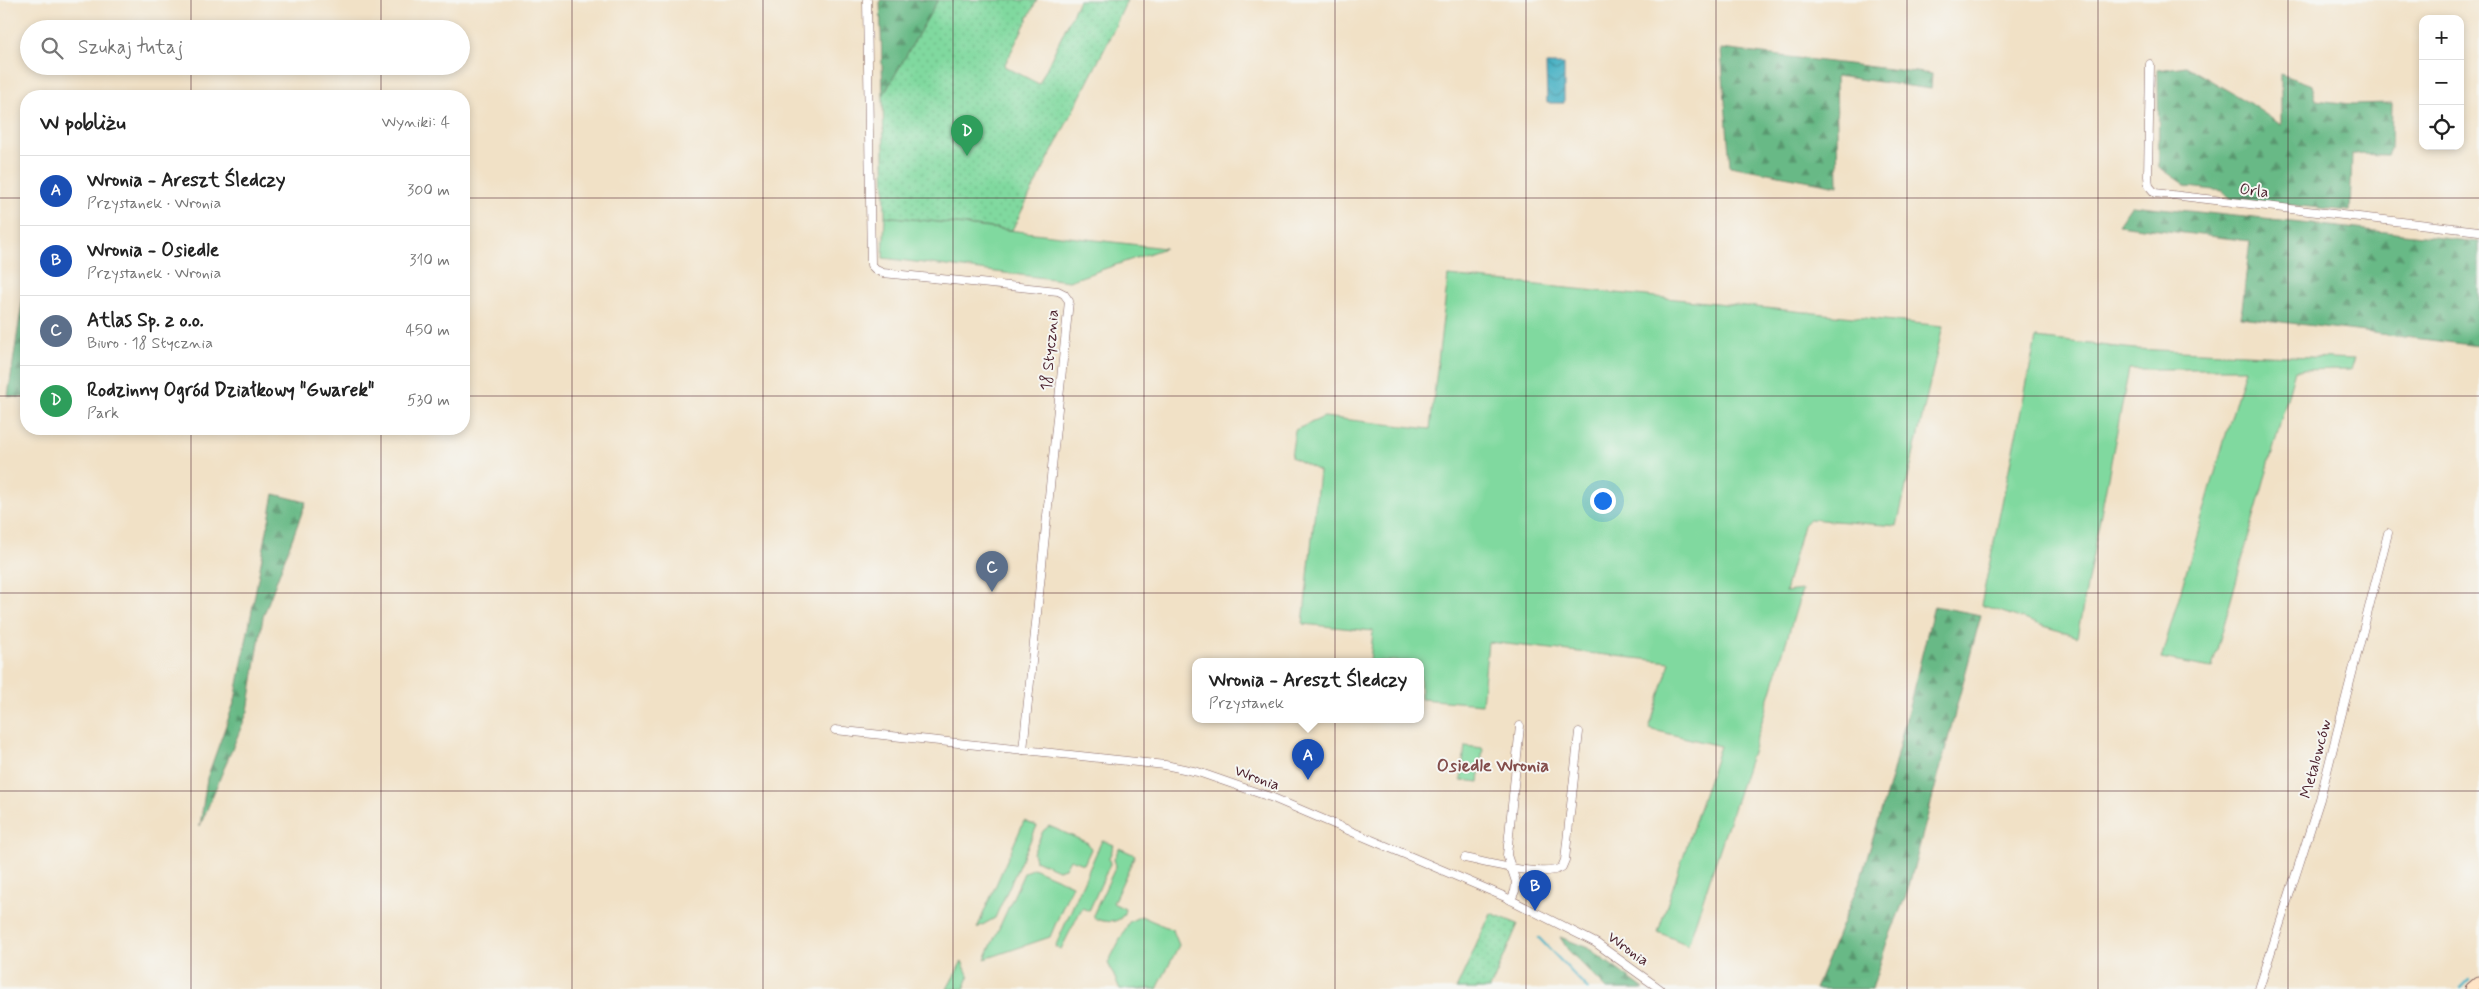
<!DOCTYPE html>
<html lang="pl">
<head>
<meta charset="utf-8">
<style>
	body { margin:0; font-family:Mynerve,sans-serif; background:#f6f6f6; color:#222 }
	.controls { position:absolute; right:15px; top:15px; display:grid; overflow:hidden; border-radius:10px; box-shadow:0 2px 8px #0003 }
	.controls button { width:45px; height:45px; display:grid; place-items:center; padding:0; border:0; border-bottom:1px solid #e0e0e0; background:#fff; color:#222; font:25px sans-serif }
	.you { position:absolute; left:1602px; top:500px; width:18px; height:18px; margin:-12px; border:4px solid #fff; border-radius:50%; background:#1a73e8; box-shadow:0 0 0 8px #1a73e833 }
	.badge { display:grid; place-items:center; width:32px; height:32px; border-radius:50%; background:#0b8043; color:#fff; font-size:16px; font-weight:700 }
	.pin { position:absolute; translate:-50% -41px; filter:drop-shadow(0 1px 2px #0008) }
	.pin::after { content:''; position:absolute; top:26px; width:18px; height:15px; background:inherit; clip-path:polygon(0 0,100% 0,50% 100%) }
	.popup { position:absolute; left:1192px; top:658px; width:232px; height:65px; box-sizing:border-box; display:grid; place-content:center; border-radius:10px; background:#fff; filter:drop-shadow(0 1px 4px #0005); font-size:16px; white-space:nowrap; color:#767676 }
	.popup b { font-size:19px; color:#222 }
	.popup::after { content:''; position:absolute; left:50%; top:100%; margin-left:-10px; border:10px solid transparent; border-top-color:#fff }
	.list { margin:0; padding:0; list-style:none }
	h2 { display:flex; justify-content:space-between; align-items:center; height:65px; margin:0; padding:0 20px; font-size:21px }
	h2 small { font-size:16px; font-weight:400; color:#767676 }
	.list li { display:grid; grid-template-columns:32px 1fr auto; gap:15px; align-items:center; box-sizing:border-box; height:70px; padding:0 20px; border-top:1px solid #e0e0e0 }
	.list b { display:block; font-size:19px; white-space:nowrap }
	.list p { margin:0; font-size:16px; white-space:nowrap; color:#767676 }
	.list em { font-size:16px; font-style:normal; color:#767676 }
	.icon { flex:none; width:28px; height:28px; fill:none; stroke:currentColor; stroke-width:2; stroke-linecap:round; stroke-linejoin:round }
	.map { position:relative; flex:none; width:2479px; height:989px; overflow:hidden }
	.search { position:absolute; background:#fff; box-shadow:0 2px 8px #0003; left:20px; top:20px; width:450px; height:55px; display:flex; align-items:center; gap:12px; box-sizing:border-box; padding:0 18px; border-radius:28px; color:#767676; font-size:19px }
	.panel { position:absolute; background:#fff; box-shadow:0 2px 8px #0003; left:20px; top:90px; width:450px; height:345px; border-radius:20px }
	.map>svg:first-child { display:block }
	.grass { fill:#80d99f; stroke:#657c65 }
	.forest { fill:url(#forest-firs); stroke:#596c58 }
	.garden { fill:url(#garden-dots); stroke:#657c65 }
	.water { fill:url(#water-waves); stroke:#486878 }
	.lines { fill:none; stroke-linecap:round; stroke-linejoin:round }
	.stream { stroke:#46b1c4; stroke-width:2.5 }
	.street-casing { stroke:#846361; stroke-width:9 }
	.secondary-casing { stroke:#846361; stroke-width:13 }
	.street { stroke:#fff; stroke-width:8 }
	.secondary { stroke:#ffe4c6; stroke-width:11 }
	.grid { fill:none; stroke:#4a1f2b; stroke-width:1; stroke-opacity:0.55 }
	.labels { text-anchor:middle; dominant-baseline:central; stroke-width:4; stroke-linejoin:round; paint-order:stroke }
	.street-label { font-size:16px; fill:#4a1f2b; stroke:#f6f6f2 }
	.neighbourhood-label { font-size:18px; font-weight:bold; fill:#834d4b; stroke:#f6f6f2 }
</style>
</head>
<body>
<div class="map">
<svg width="2479" height="989" viewBox="0 0 2479 989">
	<defs>
		<pattern id="forest-firs" width="22" height="20" patternUnits="userSpaceOnUse" patternTransform="scale(1.25)"><rect width="22" height="20" fill="#68b986"/><path d="M5 1l3.5 6h-7zM16 11l3.5 6h-7z" fill="#58966e"/></pattern>
		<pattern id="garden-dots" width="8" height="8" patternUnits="userSpaceOnUse" patternTransform="scale(1.25)"><rect width="8" height="8" fill="#80d99f"/><path d="M2 2h.1M6 6h.1" fill="none" stroke="#70ba89" stroke-width="1.8" stroke-linecap="round"/></pattern>
		<pattern id="water-waves" width="16" height="10" patternUnits="userSpaceOnUse" patternTransform="scale(1.25)"><rect width="16" height="10" fill="#46b1c4"/><path d="M0 5q4-4 8 0t8 0" fill="none" stroke="#3c8f9f"/></pattern>
	</defs>
	<rect width="100%" height="100%" fill="#f6f6f2"/>
	<filter id="ink" filterUnits="userSpaceOnUse"><feTurbulence type="fractalNoise" baseFrequency=".02" numOctaves="2"/><feDisplacementMap in="SourceGraphic" scale="10" xChannelSelector="R" yChannelSelector="G"/><feConvolveMatrix kernelMatrix="1 2 1 2 8 2 1 2 1" color-interpolation-filters="sRGB"/></filter>
	<filter id="wash" filterUnits="userSpaceOnUse"><feTurbulence type="fractalNoise" baseFrequency=".0096" numOctaves="4" result="noise"/><feDisplacementMap in="SourceGraphic" scale="20" xChannelSelector="R" yChannelSelector="G"/><feGaussianBlur stdDeviation="1.12" result="paint"/><feColorMatrix in="noise" values="0 0 0 0 0 0 0 0 0 0 0 0 0 0 0 0 0 1.4 0 .05"/><feComposite in="paint" operator="in"/></filter>
	<g filter="url(#wash)">
		<rect width="100%" height="100%" fill="#f1e1c6"/>
		<g class="grass">
			<path d="M885 216 1165 248 1069 281 883 258Z"/>
			<path d="M1448 276 1943 326 1897 526 1809 519 1803 525 1785 592 1802 590 1758 734 1688 945 1658 932 1720 746 1649 729 1670 662 1488 642 1482 704 1421 699 1420 661H1370L1373 631 1303 624 1319 471 1291 457 1295 430 1324 417 1430 429Z"/>
			<path d="M2036 338 2135 349 2354 359 2350 369 2295 370 2212 668 2161 659 2245 369H2129L2077 637 1981 605Z"/>
			<path d="M1465 746 1483 748 1479 782 1461 780Z"/>
			<path d="M1024 821 1037 826 995 918 977 928Z"/>
			<path d="M1049 826 1088 843 1091 849 1084 864 1070 859 1065 868 1058 870 1035 860 1033 853 1043 831Z"/>
			<path d="M1102 840 1114 845 1109 858 1110 864 1089 911 1082 908 1061 949 1055 947Z"/>
			<path d="M1119 848 1135 855 1113 903 1125 909C1123 925 1105 923 1094 918V913L1116 866 1114 859Z"/>
			<path d="M1033 868 1072 885 1050 937 985 959 1024 873Z"/>
			<path d="M1141 916 1173 930 1179 945 1157 989H1120L1108 963 1129 922Z"/>
			<path d="M962 961 969 977 964 989H947Z"/>
		</g>
		<g class="forest">
			<path d="M880 0H938L883 96Z"/>
			<path d="M1721 49 1932 74 1931 89 1836 76 1838 186 1730 166Z"/>
			<path d="M2186 66 2249 103 2281 125V74L2312 85 2316 100 2351 104 2392 103 2391 149 2388 155 2352 154 2350 211 2229 199 2223 191 2188 187 2159 167 2158 70Z"/>
			<path d="M2132 205 2479 242V346L2241 317 2250 241 2118 225Z"/>
			<path d="M26 277V398L8 396Z"/>
			<path d="M274 494 306 502 263 617 248 711 200 826 207 778 235 700Z"/>
			<path d="M1934 606 1981 615 1907 893 1887 942 1872 989H1815L1861 878 1892 775Z"/>
			<path d="M1560 937 1588 948 1644 989H1607L1568 950Z"/>
		</g>
		<g class="garden">
			<path d="M938 0H1037L1004 66 1039 84 1079 0H1127L1107 44 1012 230 885 216 883 96Z"/>
			<path d="M1491 913 1518 924 1490 989H1456Z"/>
		</g>
		<path class="water" d="M1546 64H1564V103H1547Z"/>
		<g class="lines">
			<g class="stream">
				<path d="M1539 938 1588 989"/>
				<path d="M2461 988 2469 980"/>
			</g>
		</g>
	</g>
	<g filter="url(#ink)">
		<g class="lines">
			<defs>
				<g id="street">
					<path d="M867 0 871 265 876 270 883 273 1058 291 1064 294 1069 301 1023 750"/>
					<path d="M2150 64 2148 176 2149 186 2155 193 2479 231"/>
					<path d="M835 730 1165 765 1198 772 1273 798 1503 896 1596 943 1660 989"/>
					<path d="M1465 858C1485 862 1546 879 1562 867L1565 860 1579 732"/>
					<path d="M1511 900 1515 891 1516 882 1507 855 1520 726"/>
					<path d="M2259 989 2320 799 2388 533"/>
				</g>
				<path id="secondary" d="M2471 989 2479 982"/>
			</defs>
			<use href="#street" class="street-casing"/>
			<use href="#secondary" class="secondary-casing"/>
			<use href="#street" class="street"/>
			<use href="#secondary" class="secondary"/>
		</g>
	</g>
	<path class="grid" d="M191 0V29M381 0V29M572 0V989M763 0V989M953 0V989M1144 0V989M1335 0V989M1526 0V989M1716 0V989M1907 0V989M2098 0V989M2288 0V989M191 66V96M381 66V96M0 198H26M464 198H2479M0 396H26M464 396H2479M191 429V989M381 429V989M0 593H2479M0 791H2479"/>
	<g class="labels">
		<g class="street-label">
			<text transform="translate(2254 191) rotate(7)">Orla</text>
			<text transform="translate(1050 350) rotate(-85)">18 Stycznia</text>
			<text transform="translate(2316 759) rotate(-75)">Metalowców</text>
			<text transform="translate(1257 778) rotate(20)">Wronia</text>
			<text transform="translate(1628 949) rotate(36)">Wronia</text>
		</g>
		<g class="neighbourhood-label">
			<text x="1493" y="766">Osiedle Wronia</text>
		</g>
	</g>
</svg>
<div class="controls">
<button>+</button>
<button>−</button>
<button><svg class="icon" aria-label="locate" viewBox="0 0 24 24"><circle cx="12" cy="12" r="6"/><path d="M12 2v4M12 18v4M2 12h4M18 12h4"/></svg></button>
</div>
<div class="you"></div>
<div class="pin badge" style="left:1308px;top:780px;background:#1a4fb4">A</div>
<div class="popup"><b>Wronia - Areszt Śledczy</b>Przystanek</div>
<div class="pin badge" style="left:1535px;top:911px;background:#1a4fb4">B</div>
<div class="pin badge" style="left:992px;top:592px;background:#5c6f8a">C</div>
<div class="pin badge" style="left:967px;top:156px;background:#2e9e5b">D</div>
<div class="search"><svg class="icon" aria-label="search" viewBox="0 0 24 24"><circle cx="10" cy="10" r="6"/><path d="M15 15l6 6"/></svg>Szukaj tutaj</div>
<section class="panel">
<h2>W pobliżu<small>Wyniki: 4</small></h2>
<ul class="list">
<li><span class="badge" style="background:#1a4fb4">A</span><div><b>Wronia - Areszt Śledczy</b><p>Przystanek · Wronia</p></div><em>300 m</em></li>
<li><span class="badge" style="background:#1a4fb4">B</span><div><b>Wronia - Osiedle</b><p>Przystanek · Wronia</p></div><em>310 m</em></li>
<li><span class="badge" style="background:#5c6f8a">C</span><div><b>Atlas Sp. z o.o.</b><p>Biuro · 18 Stycznia</p></div><em>450 m</em></li>
<li><span class="badge" style="background:#2e9e5b">D</span><div><b>Rodzinny Ogród Działkowy &quot;Gwarek&quot;</b><p>Park</p></div><em>530 m</em></li>
</ul>
</section>
</div>
</body>
</html>
